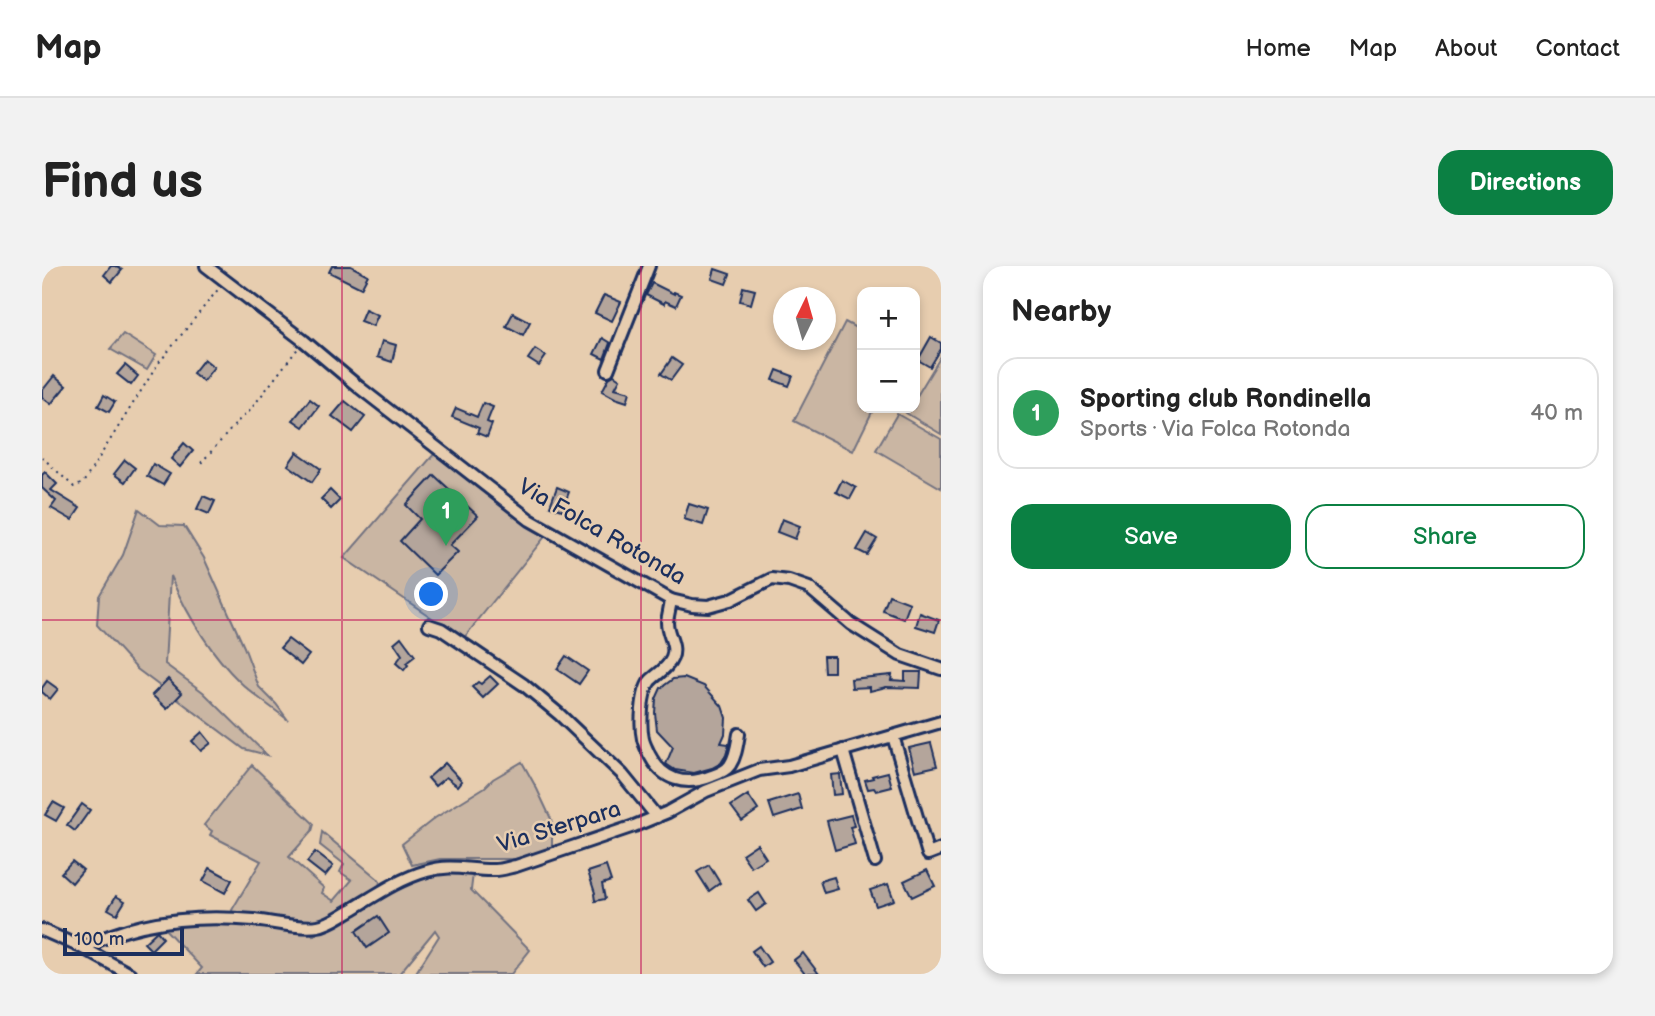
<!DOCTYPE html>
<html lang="en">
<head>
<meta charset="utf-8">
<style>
	body { margin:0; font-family:"Balsamiq Sans",sans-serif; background:#f2f2f2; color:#222 }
	.controls { position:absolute; right:21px; top:21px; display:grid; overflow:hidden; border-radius:14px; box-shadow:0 4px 10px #0003 }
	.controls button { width:63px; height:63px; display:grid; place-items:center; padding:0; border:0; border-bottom:2px solid #e0e0e0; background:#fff; color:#222; font:35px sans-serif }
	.compass { position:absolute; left:731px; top:21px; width:63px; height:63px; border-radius:50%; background:#fff; box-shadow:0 4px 10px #0003; rotate:5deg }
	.scale { position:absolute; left:21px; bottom:18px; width:121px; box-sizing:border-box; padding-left:7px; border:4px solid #1b2f5e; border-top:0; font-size:19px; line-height:24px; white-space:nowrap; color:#1b2f5e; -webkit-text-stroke:5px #e7cdaf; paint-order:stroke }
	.you { position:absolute; left:390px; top:329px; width:24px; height:24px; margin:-18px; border:5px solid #fff; border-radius:50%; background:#1a73e8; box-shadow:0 0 0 10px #1a73e833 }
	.badge { display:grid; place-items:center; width:46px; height:46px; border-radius:50%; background:#0b8043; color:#fff; font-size:23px; font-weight:700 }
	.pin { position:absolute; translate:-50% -58px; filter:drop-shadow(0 2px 4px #0008) }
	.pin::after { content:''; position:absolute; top:37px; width:24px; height:21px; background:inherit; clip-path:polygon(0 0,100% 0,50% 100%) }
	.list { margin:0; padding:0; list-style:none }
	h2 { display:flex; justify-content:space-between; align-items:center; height:91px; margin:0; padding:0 28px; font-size:30px }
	h2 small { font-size:23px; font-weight:400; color:#767676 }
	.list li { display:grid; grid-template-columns:46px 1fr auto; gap:21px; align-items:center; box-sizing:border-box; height:112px; margin:0 14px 14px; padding:0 14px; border:2px solid #e0e0e0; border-radius:21px }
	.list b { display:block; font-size:26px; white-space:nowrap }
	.list p { margin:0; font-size:23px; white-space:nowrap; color:#767676 }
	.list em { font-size:23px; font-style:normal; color:#767676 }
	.actions { display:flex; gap:14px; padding:21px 28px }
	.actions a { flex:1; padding:16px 0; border:2px solid #0b8043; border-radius:21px; text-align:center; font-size:24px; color:#0b8043 }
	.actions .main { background:#0b8043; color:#fff }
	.map { position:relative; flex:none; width:899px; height:708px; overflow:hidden; border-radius:21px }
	header { display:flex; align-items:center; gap:42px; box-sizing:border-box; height:98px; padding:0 35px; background:#fff; border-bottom:2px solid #e0e0e0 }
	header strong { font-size:33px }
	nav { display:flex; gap:38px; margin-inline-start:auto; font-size:24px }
	.intro { display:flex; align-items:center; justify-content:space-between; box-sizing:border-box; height:168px; padding:0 42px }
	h1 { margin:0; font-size:49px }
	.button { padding:18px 32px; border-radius:21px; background:#0b8043; color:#fff; font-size:24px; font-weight:700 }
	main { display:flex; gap:42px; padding:0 42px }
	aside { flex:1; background:#fff; border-radius:21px; box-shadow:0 4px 10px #0003 }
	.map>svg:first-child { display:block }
	.green { fill:#cab6a3; stroke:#727280; stroke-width:2 }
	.building { fill:#b4a59b; stroke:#1b2f5e; stroke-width:2 }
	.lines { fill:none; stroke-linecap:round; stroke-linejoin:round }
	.minor-casing { stroke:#1b2f5e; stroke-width:16 }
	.path { stroke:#1b2f5e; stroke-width:2; stroke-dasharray:2 5; stroke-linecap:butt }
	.minor { stroke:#e7cdaf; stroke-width:10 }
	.grid { fill:none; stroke:#c2185b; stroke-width:2; stroke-opacity:0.55 }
	.labels { text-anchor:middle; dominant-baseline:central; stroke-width:5; stroke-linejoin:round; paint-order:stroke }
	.street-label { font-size:23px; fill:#1b2f5e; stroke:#e7cdaf }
</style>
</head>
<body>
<header>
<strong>Map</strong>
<nav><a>Home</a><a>Map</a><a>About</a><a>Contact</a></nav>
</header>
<div class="intro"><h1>Find us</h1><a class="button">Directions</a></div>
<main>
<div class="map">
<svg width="899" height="708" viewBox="0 0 899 708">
	<rect width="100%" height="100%" fill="#e7cdaf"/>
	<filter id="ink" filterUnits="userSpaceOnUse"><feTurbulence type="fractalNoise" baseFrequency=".0143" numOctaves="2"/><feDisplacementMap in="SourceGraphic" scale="14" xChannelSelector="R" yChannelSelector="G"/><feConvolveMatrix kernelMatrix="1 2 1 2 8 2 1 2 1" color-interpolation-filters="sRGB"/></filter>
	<g filter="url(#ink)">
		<g class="green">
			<path d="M803 56 820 65V142H832L811 185 752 155Z"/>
			<path d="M81 68 114 89 105 104 68 83Z"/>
			<path d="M899 90V168L864 147 867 142H873V133Z"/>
			<path d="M855 148 899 173V222L834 184Z"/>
			<path d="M393 187 505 268 421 373 302 292Z"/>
			<path d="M97 243 118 259 142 260 162 292 202 381 217 421 234 438 246 454C230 441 212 430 198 416 167 386 145 348 128 310L123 398 161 426 225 489 202 483 95 403 55 359 57 330 81 289Z"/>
			<path d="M480 496 495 523 510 555V582L473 593H398L370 599 360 578 393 552 443 521 451 513Z"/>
			<path d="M210 499 272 558 270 565 247 591 282 622 280 627 292 635 310 614 298 606 302 598 278 579 280 566 336 613 338 616 337 619C315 634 292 652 265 657L192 649 190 644 219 595 168 569 170 565 162 559Z"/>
			<path d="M397 608H431L429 624 488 684 469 708H373L397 670 393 664 357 708H155L160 702 121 661 164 657 221 658 268 664 271 670C308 647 353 616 397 608Z"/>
		</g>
		<g class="building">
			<path d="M69 0H74L80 4 70 16 62 9Z"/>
			<path d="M290 0H309L326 9 319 22 287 6Z"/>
			<path d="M673 3 688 8 684 18 670 13Z"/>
			<path d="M610 17 632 28V26L639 29 634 40 623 35 622 38 604 29Z"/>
			<path d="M701 21 713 24 709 38 698 35Z"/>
			<path d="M562 29 579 36 570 55 553 47Z"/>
			<path d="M323 43 336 49 331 60 318 55Z"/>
			<path d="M471 47 488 56 481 69 464 60Z"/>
			<path d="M889 71 899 77V83L888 101 876 94Z"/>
			<path d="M560 72 568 77 562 93 552 88Z"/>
			<path d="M340 75 354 79 350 96 335 91Z"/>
			<path d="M493 83 504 90 497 100 486 93Z"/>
			<path d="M630 92 640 99 629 114 619 108Z"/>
			<path d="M162 93 172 101 161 115 151 107Z"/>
			<path d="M83 99 96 110 89 119 75 108Z"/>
			<path d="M735 104 751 110 747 120 731 114Z"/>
			<path d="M572 109 578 113 573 122 588 126 585 136 573 132 560 125 567 112Z"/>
			<path d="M12 110 24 120 9 138 0 131V125Z"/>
			<path d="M62 129 73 136 67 146 56 140Z"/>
			<path d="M268 133 277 140 261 161 251 154Z"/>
			<path d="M303 135 323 151 311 166 290 150Z"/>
			<path d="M441 137 451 141 445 156 450 158 445 171 435 167 437 162 410 151 414 142 435 151Z"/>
			<path d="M142 177 151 185 138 201 129 193Z"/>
			<path d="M255 186 279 203 270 216 246 199Z"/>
			<path d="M83 194 93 202 83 216 72 208Z"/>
			<path d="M111 198 128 208 121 219 105 210Z"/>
			<path d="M3 206 15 218 9 224 38 242 30 254 9 242 14 235 0 222V209Z"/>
			<path d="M392 209 436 250 408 279 416 286 393 309 358 275 378 253 364 239Z"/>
			<path d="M800 214 814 222 808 233 794 226Z"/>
			<path d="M515 221 527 226 520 244 508 240Z"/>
			<path d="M288 224 298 234 289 243 279 233Z"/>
			<path d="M161 230 173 235 167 248 155 243Z"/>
			<path d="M647 238 666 244 661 259 642 253Z"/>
			<path d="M740 253 758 260 753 273 735 266Z"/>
			<path d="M825 267 835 273 825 289 815 284Z"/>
			<path d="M847 329 868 337 862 353 841 345Z"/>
			<path d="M878 347 897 354 893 366 874 360Z"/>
			<path d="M359 371 373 390 364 397 366 399 362 404 354 397 360 389 352 377Z"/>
			<path d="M246 373 267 389 259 399 238 382Z"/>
			<path d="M524 390 546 405 537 418 515 403Z"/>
			<path d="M781 390H792V406H782Z"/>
			<path d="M863 406H879L878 422 844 421 828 425V421L810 422 809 413 850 409 849 414 863 415Z"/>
			<path d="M448 410 456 418 441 432 430 421 436 416 439 418Z"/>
			<path d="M642 412 662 420 680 440 684 452 683 468 679 477 687 478 684 489 679 497 670 502 652 507 633 504 624 498 631 481 615 464 613 447 614 433 619 422 631 413Z"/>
			<path d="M126 413 140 427 125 443 110 429Z"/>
			<path d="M5 415 16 423 8 433 0 426V422Z"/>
			<path d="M160 466 169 477 159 485 150 475Z"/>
			<path d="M889 477 895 500 873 505 867 482Z"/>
			<path d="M403 497 420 515 416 520 404 511 393 520 386 512Z"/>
			<path d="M846 506 850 521 834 525 832 522 826 523 823 514 831 512 830 510Z"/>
			<path d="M798 508 800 528 791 529 789 509Z"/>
			<path d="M756 528 760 543 732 552 727 537Z"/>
			<path d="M706 529 716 544 700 555 689 540Z"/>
			<path d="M11 536 22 542 14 555 3 549Z"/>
			<path d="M40 538 48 544 33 565 25 559Z"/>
			<path d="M809 549 812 560 808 561 813 578 793 584 785 555Z"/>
			<path d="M715 578 724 592 709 601 700 588Z"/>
			<path d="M273 586 291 600 283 610 265 596Z"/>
			<path d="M30 595 41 604 30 617 19 607Z"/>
			<path d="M667 599 678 617 667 625 655 606Z"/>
			<path d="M564 600 569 615 560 618 563 633 553 635 552 628 553 627 546 606Z"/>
			<path d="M168 602 190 614 183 627 161 615Z"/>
			<path d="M885 604 893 620 870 631 862 615Z"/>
			<path d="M792 611 796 623 782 627 778 615Z"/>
			<path d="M846 618 852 634 834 640 828 624Z"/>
			<path d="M717 627 724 638 714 645 706 634Z"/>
			<path d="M74 630 83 635 75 648 66 643Z"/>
			<path d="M336 650 347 667 325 682 314 665Z"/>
			<path d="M115 665 121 672 109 684 102 677Z"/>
			<path d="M717 680 728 696 721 701 710 685Z"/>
			<path d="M761 687 777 708H763L752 694Z"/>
		</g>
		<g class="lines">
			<defs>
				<g id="minor">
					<path d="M164 0 262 75 318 122 488 254 629 334 650 339 666 340 688 334 730 313 747 315 767 322 809 358 858 389 899 403"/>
					<path d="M566 104 607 0"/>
					<path d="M629 334C628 341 626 349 625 356 625 369 635 379 630 392 626 402 615 408 608 415 599 426 598 460 601 473 602 478 605 483 607 488 620 514 643 521 670 510 676 508 684 505 688 499 694 490 695 479 697 468"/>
					<path d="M387 359 399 363 482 419 517 448 580 508 615 551"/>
					<path d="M851 470 886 588 899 583"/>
					<path d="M801 484 833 595"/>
					<path d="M0 664 41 682 88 708"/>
					<path d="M41 682C93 654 154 649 212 654 230 656 260 663 276 660 288 658 298 650 309 644 334 629 357 613 385 605 410 597 429 605 453 604 460 604 468 601 474 600L592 560 626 546 664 525 717 504 747 500 899 456"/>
				</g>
			</defs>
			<use href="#minor" class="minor-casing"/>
			<g class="path">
				<path d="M0 191 32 221 41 217 116 98 178 21"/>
				<path d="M159 197 198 153 206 147 257 81"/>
			</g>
			<use href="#minor" class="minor"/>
		</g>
	</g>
	<path class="grid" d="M300 0V708M599 0V708M0 354H899"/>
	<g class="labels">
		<g class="street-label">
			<text transform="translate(560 266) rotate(30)">Via Folca Rotonda</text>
			<text transform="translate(517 561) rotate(-17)">Via Sterpara</text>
		</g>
	</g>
</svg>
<div class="controls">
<button>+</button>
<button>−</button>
</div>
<svg class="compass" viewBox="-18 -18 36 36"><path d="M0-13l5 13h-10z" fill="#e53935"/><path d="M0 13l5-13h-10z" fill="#767676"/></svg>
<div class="scale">100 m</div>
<div class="you"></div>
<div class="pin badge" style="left:404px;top:280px;background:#2e9e5b">1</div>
</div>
<aside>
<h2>Nearby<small></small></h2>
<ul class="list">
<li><span class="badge" style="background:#2e9e5b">1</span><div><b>Sporting club Rondinella</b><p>Sports · Via Folca Rotonda</p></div><em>40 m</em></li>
</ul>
<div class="actions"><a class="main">Save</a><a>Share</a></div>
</aside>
</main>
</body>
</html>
